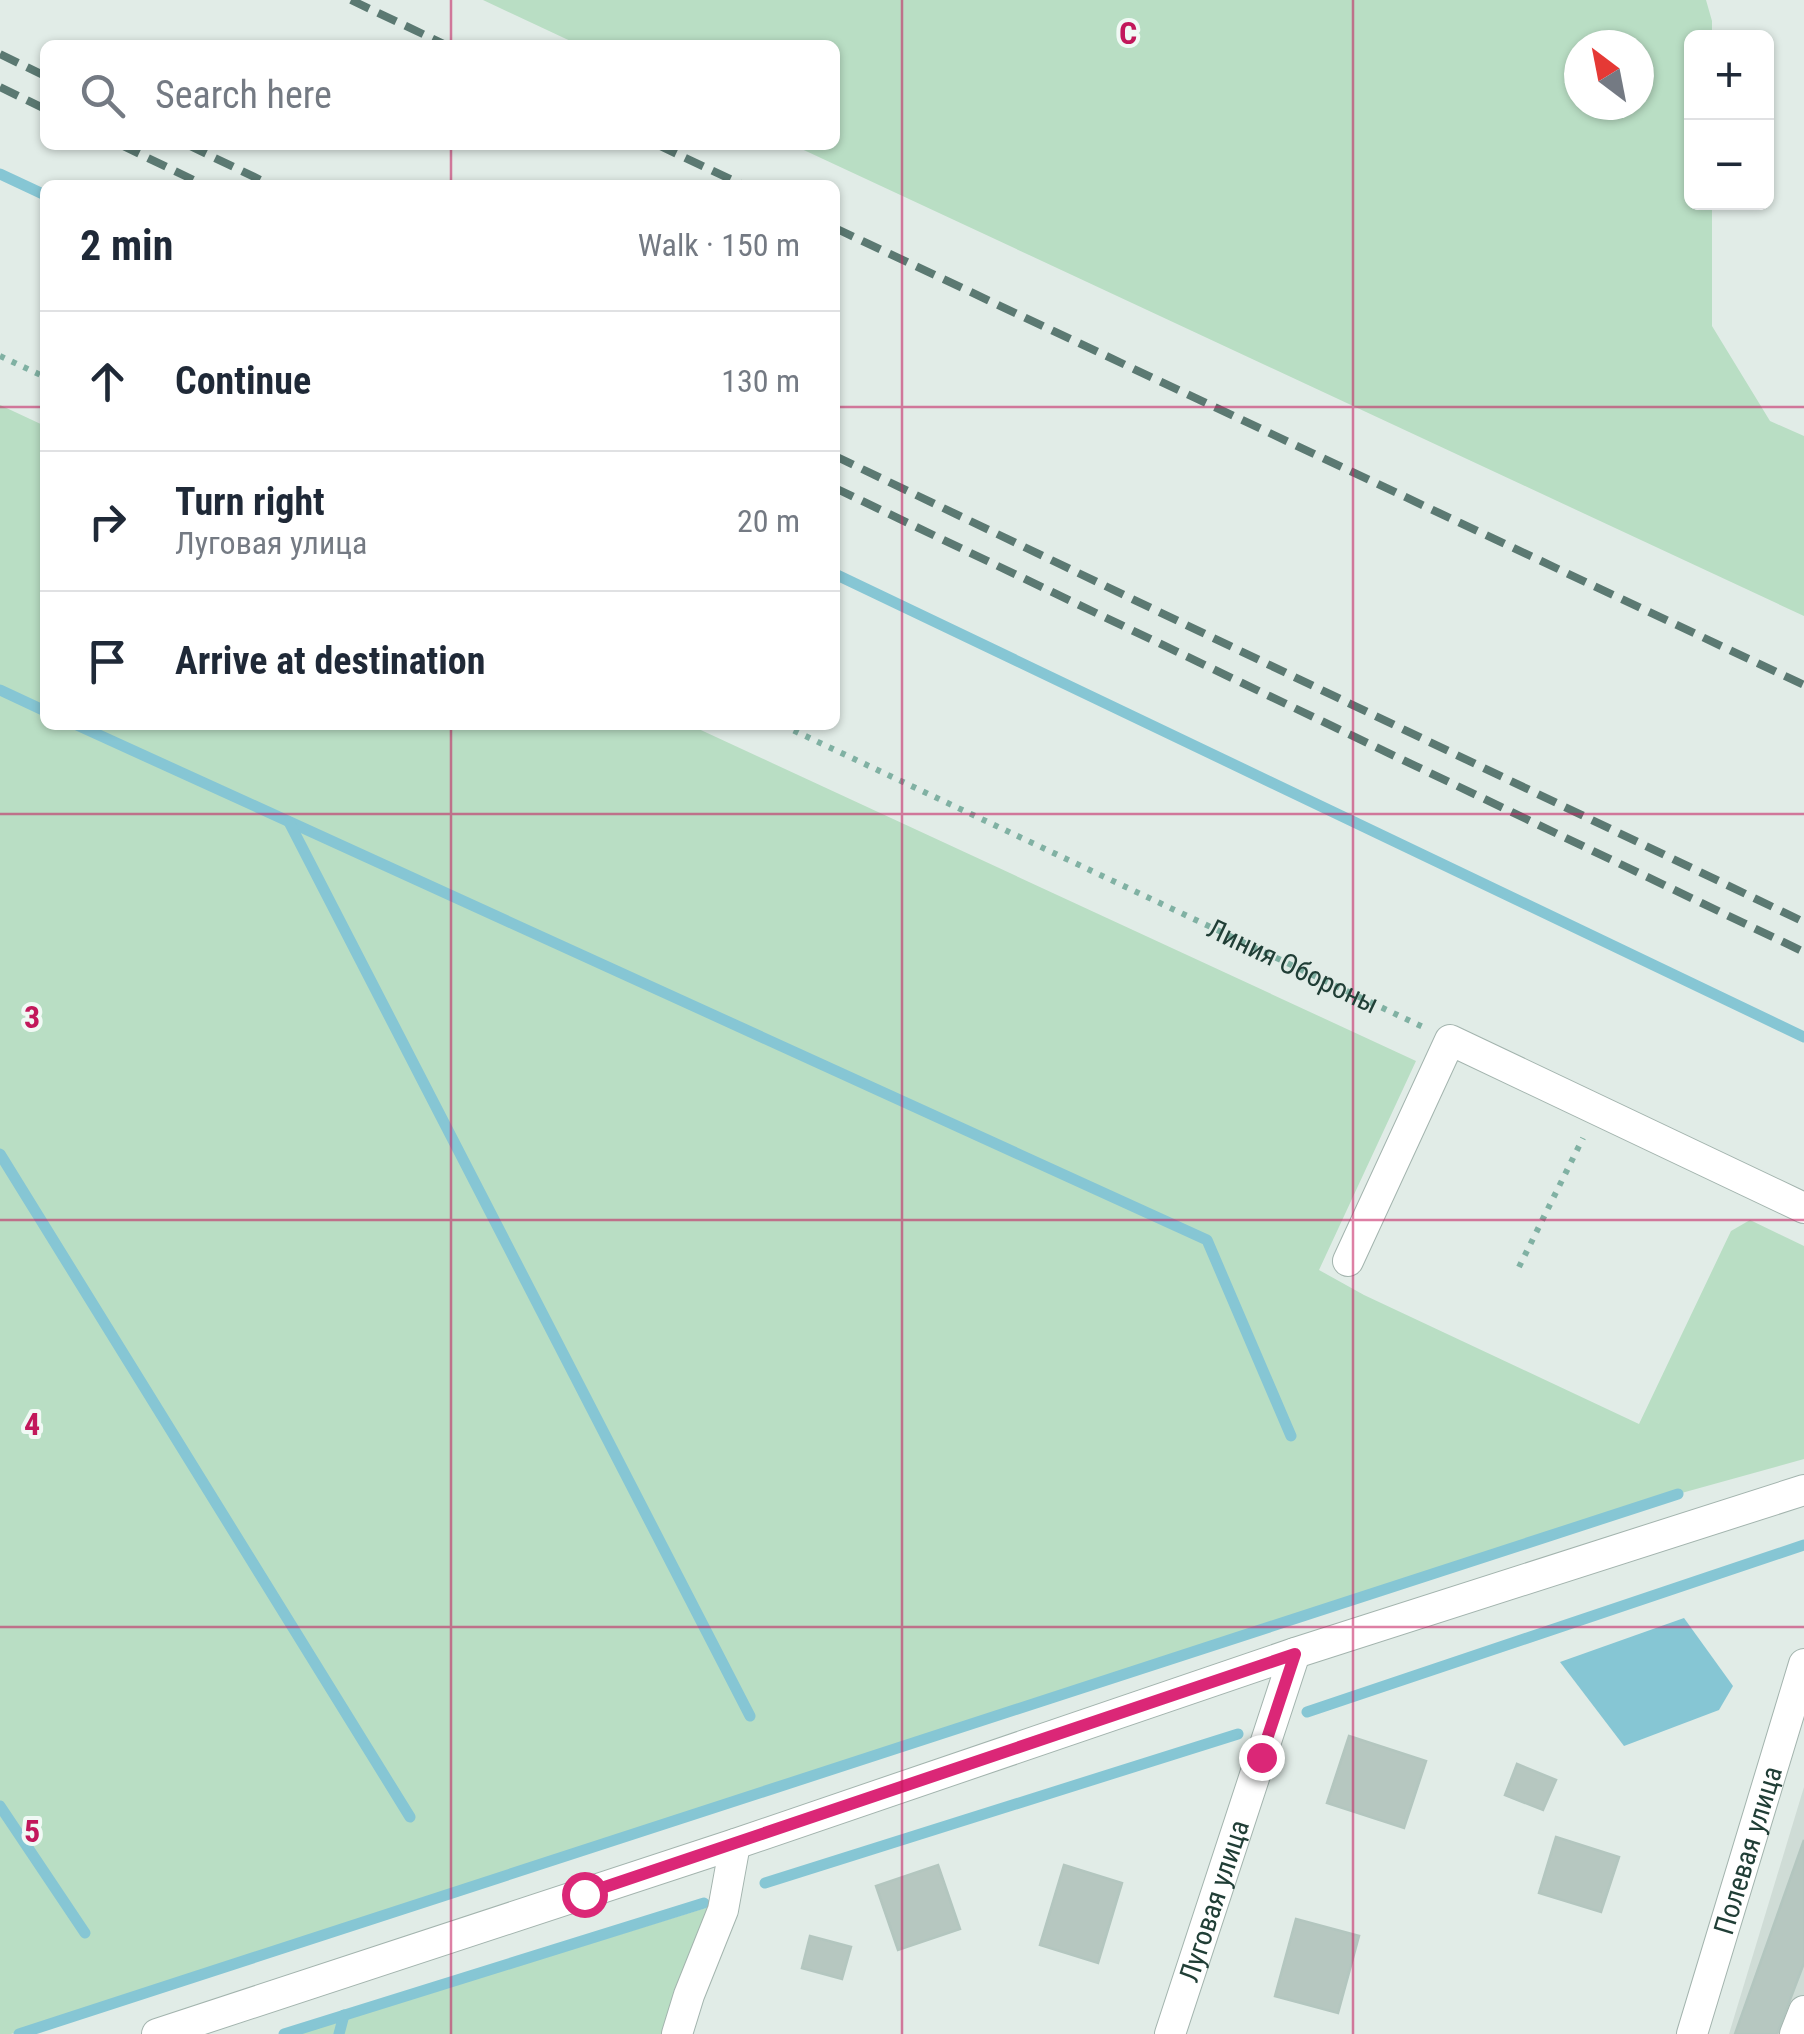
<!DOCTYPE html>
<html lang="en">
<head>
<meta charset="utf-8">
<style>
	body { margin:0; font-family:"Roboto Condensed",sans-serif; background:#f2f2f3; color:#1f2937 }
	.controls { position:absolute; right:30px; top:30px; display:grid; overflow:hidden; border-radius:15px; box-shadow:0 2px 8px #0004 }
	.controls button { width:90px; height:90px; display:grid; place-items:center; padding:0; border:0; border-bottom:2px solid #e0e1e3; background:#fff; color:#1f2937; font:50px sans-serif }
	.compass { position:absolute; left:1564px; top:30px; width:90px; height:90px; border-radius:50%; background:#fff; box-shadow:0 2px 8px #0004; rotate:328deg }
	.stop { position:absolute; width:30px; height:30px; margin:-22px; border:8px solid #db2777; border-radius:50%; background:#fff }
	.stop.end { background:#db2777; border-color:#fff; box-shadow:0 2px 10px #0008 }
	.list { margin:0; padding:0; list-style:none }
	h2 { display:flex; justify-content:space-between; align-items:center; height:130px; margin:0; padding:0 40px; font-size:42px }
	h2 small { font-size:32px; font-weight:400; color:#747a83 }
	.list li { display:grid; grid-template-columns:65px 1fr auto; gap:30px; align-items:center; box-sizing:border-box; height:140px; padding:0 40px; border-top:2px solid #e0e1e3 }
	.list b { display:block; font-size:38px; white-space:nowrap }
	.list p { margin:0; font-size:32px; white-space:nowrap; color:#747a83 }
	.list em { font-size:32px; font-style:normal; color:#747a83 }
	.icon { flex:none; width:55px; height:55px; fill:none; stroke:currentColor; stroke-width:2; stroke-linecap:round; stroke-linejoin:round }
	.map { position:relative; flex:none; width:1804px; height:2034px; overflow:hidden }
	.search { position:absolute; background:#fff; box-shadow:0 2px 8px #0004; left:40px; top:40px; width:800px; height:110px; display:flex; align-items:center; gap:25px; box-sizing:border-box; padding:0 35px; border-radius:15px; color:#747a83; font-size:38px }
	.panel { position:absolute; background:#fff; box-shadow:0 2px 8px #0004; left:40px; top:180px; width:800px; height:550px; border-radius:15px }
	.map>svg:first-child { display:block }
	.built { fill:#cfdcd6 }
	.green { fill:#b9dec4; fill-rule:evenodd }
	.water { fill:#86c6d4 }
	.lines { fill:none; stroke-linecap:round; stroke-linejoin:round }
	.stream { stroke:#86c6d4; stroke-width:11 }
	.building { fill:#b6c7c0; stroke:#b3c6bf; stroke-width:2.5 }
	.minor-casing { stroke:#a3b4ae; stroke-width:32 }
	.path { stroke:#80b1a3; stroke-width:6; stroke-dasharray:5 8; stroke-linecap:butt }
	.minor { stroke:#fff; stroke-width:30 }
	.rail { stroke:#5b7972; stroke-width:8; stroke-dasharray:20 10; stroke-linecap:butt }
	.route { stroke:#db2777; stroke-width:12 }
	.grid { fill:none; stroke:#c2185b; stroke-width:2.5; stroke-opacity:0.55 }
	.labels { text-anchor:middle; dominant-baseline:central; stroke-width:8; stroke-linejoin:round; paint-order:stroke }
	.street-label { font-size:28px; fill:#203e36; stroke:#f1f9f5 }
	.grid-label { font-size:32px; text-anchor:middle; font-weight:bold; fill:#c2185b; stroke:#f1f9f5; stroke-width:8; stroke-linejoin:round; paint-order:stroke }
</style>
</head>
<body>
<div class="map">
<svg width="1804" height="2034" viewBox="0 0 1804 2034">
	<rect width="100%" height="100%" fill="#e1ece7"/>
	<path class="built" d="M1804 1787V2034H1729Z"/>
	<g class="green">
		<path d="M483 0H1706L1712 21V37L1692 38V202L1712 203V326L1770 421 1804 436V616L793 145H835V45H579ZM1579 45H1639V105H1579Z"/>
		<path d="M0 405 45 426V725H690L1416 1061 1319 1270 1364 1295 1639 1424 1731 1231 1750 1220 1804 1246V1459L1678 1494 11 2034H0Z"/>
		<path d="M709 1907 670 2034H295Z"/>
	</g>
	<path class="water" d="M1684 1618 1733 1686 1719 1710 1624 1746 1560 1662Z"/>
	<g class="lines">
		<g class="stream">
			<path d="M0 174 45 195"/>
			<path d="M835 574 1804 1037"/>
			<path d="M0 690 45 711"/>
			<path d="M77 725 1207 1240 1291 1436"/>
			<path d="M289 822 750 1716"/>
			<path d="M0 1154 410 1817"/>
			<path d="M1307 1712 1804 1545"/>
			<path d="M0 1806 85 1933"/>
			<path d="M765 1883 1238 1734"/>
			<path d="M19 2034 1678 1494"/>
			<path d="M284 2034 704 1903"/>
			<path d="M339 2034 344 2015"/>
		</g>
	</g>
	<g class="building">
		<path d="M1349 1736 1426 1761 1404 1828 1327 1803Z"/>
		<path d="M1517 1764 1556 1780 1543 1810 1505 1795Z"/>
		<path d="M1556 1837 1619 1857 1601 1912 1539 1893Z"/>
		<path d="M1804 1840V1963L1777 2034H1735Z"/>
		<path d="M938 1865 960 1929 898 1950 876 1886Z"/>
		<path d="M1064 1865 1122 1883 1098 1963 1040 1945Z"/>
		<path d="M1296 1919 1359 1936 1338 2013 1275 1996Z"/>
		<path d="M810 1936 851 1947 842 1979 802 1968Z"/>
	</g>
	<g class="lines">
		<defs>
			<g id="minor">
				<path d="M1348 1261 1450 1040 1804 1208"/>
				<path d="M157 2034 735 1844 1295 1653 1804 1490"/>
				<path d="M677 2034 689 1995 723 1910 735 1844"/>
				<path id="s2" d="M1170 2034 1295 1653"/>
				<path id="s3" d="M1692 2034 1804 1664"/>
				<path d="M1795 2034 1804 2011"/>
			</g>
		</defs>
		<use href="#minor" class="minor-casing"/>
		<g class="path">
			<path d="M0 356 45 377"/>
			<path id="s1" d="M782 725 1423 1027"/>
			<path d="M1519 1267 1583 1138"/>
		</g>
		<use href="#minor" class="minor"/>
		<g class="rail">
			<path d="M351 0 446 45"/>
			<path d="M0 54 45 76"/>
			<path d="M0 87 45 109"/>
			<path d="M121 145 204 185"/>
			<path d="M188 145 271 185"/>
			<path d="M658 145 743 185"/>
			<path d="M835 228 1804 685"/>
			<path d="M835 456 1804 922"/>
			<path d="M835 488 1804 952"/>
		</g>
	</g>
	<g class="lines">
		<path class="route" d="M584 1894 1295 1654 1261 1757"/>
	</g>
	<path class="grid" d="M451 0V45M902 0V2034M1353 0V2034M451 145V185M0 407H45M835 407H1804M451 725V2034M0 814H1804M0 1220H1804M0 1627H1804"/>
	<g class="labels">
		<g class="street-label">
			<text stroke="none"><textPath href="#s1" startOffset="565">Линия Обороны</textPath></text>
			<text stroke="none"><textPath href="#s3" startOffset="192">Полевая улица</textPath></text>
			<text stroke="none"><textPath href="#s2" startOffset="140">Луговая улица</textPath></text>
		</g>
	</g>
	<g class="grid-label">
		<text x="1128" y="44">C</text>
		<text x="32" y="1028">3</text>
		<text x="32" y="1435">4</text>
		<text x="32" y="1842">5</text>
	</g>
</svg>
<div class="controls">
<button>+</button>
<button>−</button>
</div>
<svg class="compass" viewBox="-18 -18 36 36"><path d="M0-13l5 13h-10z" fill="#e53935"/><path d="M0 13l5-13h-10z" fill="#747a83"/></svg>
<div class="stop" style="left:584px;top:1894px"></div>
<div class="stop end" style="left:1261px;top:1757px"></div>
<div class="search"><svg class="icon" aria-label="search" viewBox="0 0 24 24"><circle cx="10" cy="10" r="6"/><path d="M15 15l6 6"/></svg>Search here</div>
<section class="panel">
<h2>2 min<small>Walk · 150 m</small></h2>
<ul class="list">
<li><svg class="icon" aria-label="ahead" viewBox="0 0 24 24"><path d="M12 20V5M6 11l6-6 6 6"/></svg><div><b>Continue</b></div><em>130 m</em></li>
<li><svg class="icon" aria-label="right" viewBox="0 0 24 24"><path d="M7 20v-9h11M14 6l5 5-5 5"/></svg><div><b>Turn right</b><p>Луговая улица</p></div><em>20 m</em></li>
<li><svg class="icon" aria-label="arrive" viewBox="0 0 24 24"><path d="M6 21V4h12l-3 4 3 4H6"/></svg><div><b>Arrive at destination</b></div></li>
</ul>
</section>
</div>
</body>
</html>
